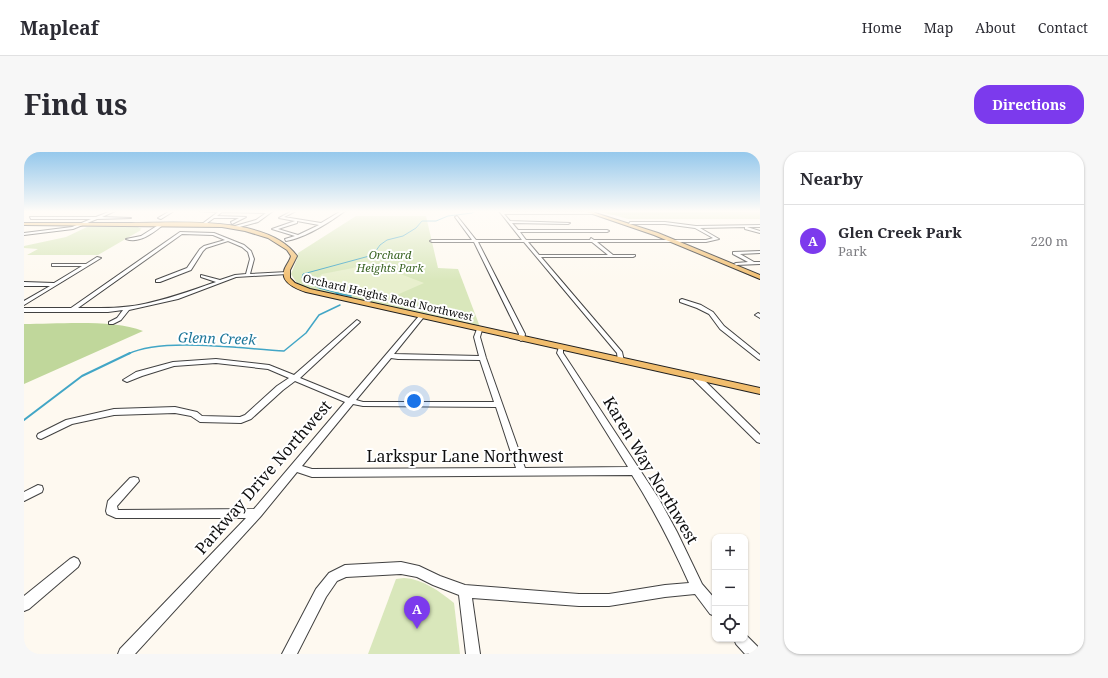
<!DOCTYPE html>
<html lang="en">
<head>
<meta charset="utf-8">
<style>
	body { margin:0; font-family:"Noto Serif",serif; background:#f7f7f7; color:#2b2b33 }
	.controls { position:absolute; right:12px; bottom:12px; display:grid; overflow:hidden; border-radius:8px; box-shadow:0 1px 3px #0004 }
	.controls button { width:36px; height:36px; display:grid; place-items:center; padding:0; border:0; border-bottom:1px solid #e1e1e2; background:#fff; color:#2b2b33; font:20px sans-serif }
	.you { position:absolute; left:390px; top:249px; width:14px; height:14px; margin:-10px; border:3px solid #fff; border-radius:50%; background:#1a73e8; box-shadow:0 0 0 6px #1a73e833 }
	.badge { display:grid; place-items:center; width:26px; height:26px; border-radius:50%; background:#7c3aed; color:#fff; font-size:13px; font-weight:700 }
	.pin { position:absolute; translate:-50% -33px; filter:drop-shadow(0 1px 2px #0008) }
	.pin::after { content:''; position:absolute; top:21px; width:14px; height:12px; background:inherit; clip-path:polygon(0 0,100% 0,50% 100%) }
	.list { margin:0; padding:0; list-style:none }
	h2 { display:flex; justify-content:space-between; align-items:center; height:52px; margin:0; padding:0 16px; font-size:17px }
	h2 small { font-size:13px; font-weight:400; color:#7c7c81 }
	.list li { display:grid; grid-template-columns:26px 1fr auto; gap:12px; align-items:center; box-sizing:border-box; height:72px; padding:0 16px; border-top:1px solid #e1e1e2 }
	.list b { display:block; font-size:15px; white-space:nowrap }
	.list p { margin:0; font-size:13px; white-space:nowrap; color:#7c7c81 }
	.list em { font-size:13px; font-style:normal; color:#7c7c81 }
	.icon { flex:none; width:22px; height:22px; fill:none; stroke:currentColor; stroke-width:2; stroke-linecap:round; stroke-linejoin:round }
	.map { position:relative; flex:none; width:736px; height:502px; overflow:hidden; border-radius:16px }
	header { display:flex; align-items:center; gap:24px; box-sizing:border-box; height:56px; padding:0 20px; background:#fff; border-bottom:1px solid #e1e1e2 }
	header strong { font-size:19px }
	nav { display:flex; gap:22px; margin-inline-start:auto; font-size:14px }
	.intro { display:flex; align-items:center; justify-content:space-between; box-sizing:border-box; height:96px; padding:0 24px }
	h1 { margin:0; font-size:28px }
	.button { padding:10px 18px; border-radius:16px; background:#7c3aed; color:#fff; font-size:14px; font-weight:700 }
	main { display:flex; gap:24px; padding:0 24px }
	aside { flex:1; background:#fff; border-radius:16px; box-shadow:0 1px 3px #0004 }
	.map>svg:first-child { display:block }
	.green { fill:#d9e7bb }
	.forest { fill:#c0d79b }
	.pitch { fill:#e8efcd }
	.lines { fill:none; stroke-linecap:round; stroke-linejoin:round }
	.stream-far2 { stroke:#42a6c6; stroke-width:1 }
	.stream-far1 { stroke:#42a6c6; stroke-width:1.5 }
	.stream { stroke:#42a6c6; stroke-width:2 }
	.minor-casing { stroke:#414141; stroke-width:2 }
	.major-casing { stroke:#1f1f1f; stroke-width:2 }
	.minor { fill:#fff; fill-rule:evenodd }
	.major { fill:#f1bd6d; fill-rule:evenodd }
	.labels { text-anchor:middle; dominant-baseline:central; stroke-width:4; stroke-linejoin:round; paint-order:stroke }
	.far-park-label { font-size:11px; font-style:italic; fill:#396322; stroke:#fff }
	.far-street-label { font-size:11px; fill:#0e0e0e; stroke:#fff }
	.water-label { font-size:14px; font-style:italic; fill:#1e779a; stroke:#fff }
	.near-street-label { font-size:16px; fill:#0e0e0e; stroke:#fff }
</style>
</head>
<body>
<header>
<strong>Mapleaf</strong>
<nav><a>Home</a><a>Map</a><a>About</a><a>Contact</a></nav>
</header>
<div class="intro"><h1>Find us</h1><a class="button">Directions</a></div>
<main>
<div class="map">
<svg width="736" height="502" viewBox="0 0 736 502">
	<rect width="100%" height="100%" fill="#fef9f0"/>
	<g class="green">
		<path d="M727 60H736V67H604L590 63Z"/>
		<path d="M332 64H402L414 116 434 117 456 175 286 137 273 131 267 122 273 107 274 101Z"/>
		<path d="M116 74 114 76H118L116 77 117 78 74 103H3L14 97 0 96V94L42 85 63 75Z"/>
		<path d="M380 426C399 427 415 439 430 451L436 502H344L372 427Z"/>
	</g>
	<g class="forest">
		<path d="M573 59H712L724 61 588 63Z"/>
		<path d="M0 172C34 172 89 167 119 179L0 232Z"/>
	</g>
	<path class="pitch" d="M345 110 400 131 359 149 333 141 310 137 294 126 298 122 329 116Z"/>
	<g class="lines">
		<path class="stream-far2" d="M317 142 295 136 278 126 279 122 349 103 356 93 363 88 379 84 392 76 398 69H412L424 64 448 61 451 59"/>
		<g class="stream-far1">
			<path d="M312 141 327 144"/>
			<path d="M104 202C139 185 219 197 260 199L282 181 295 163 316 153"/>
		</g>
		<path class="stream" d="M0 268 58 224 106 201"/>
		<defs>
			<g id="minor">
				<path d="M87 59H91L78 65 107 66 73 67 49 77 0 83V81L48 75 67 67H7L6 65H72Z"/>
				<path d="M146 59H150L137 67 134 66Z"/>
				<path d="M174 59H249L234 70 212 76 211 74 232 68 242 61 198 60 193 64 222 65 208 72 207 70 215 66H190L179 74 178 72 194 60Z"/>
				<path d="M268 59H272L260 65 297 71 317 59H321C306 70 281 86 262 89L261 87 271 84 248 77 271 69 255 66ZM273 69 295 73 274 83 254 77 273 71Z"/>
				<path d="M475 59H477L479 60H570L571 62H480L486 69 546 71 544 72 488 71 494 78H583L585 79 583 80H496L502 88H566L567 86 570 88H682L689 86 671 76 641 72H605L606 70H641L672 74 736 73V75H723L736 79V81L721 77V75L676 76 695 87 682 90H573L589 103H611V104L609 105H517L598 200 600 209 597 211 594 209 593 201 500 90H454L501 182 500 187 497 189 494 187 495 182 450 90H408L406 89 408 88H448L431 65 433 64 452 88H498ZM504 90H568L584 103H515Z"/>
				<path d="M136 72 139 73C129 81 115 92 102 87L117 84Z"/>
				<path d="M156 80 190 81 220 93 227 99 230 107 226 122 263 120 265 121 263 122 212 125 154 147 105 158 97 168 89 172H85V170L93 166 99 158 84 160H0V156H47ZM158 82 189 83 201 88 180 94 176 97 163 116 132 128V130H136L167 118 179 99 182 96 204 89 218 95 224 100 226 107 222 122 211 123 196 128 177 123V125L192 130C166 139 142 148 115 153 95 157 74 156 54 156Z"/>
				<path d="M736 99V101L716 102 730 110H736V112L712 113 710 112 712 111 724 110 709 102V100Z"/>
				<path d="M73 105 77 106 0 153V149L26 134H0V130L30 131 58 114H28V112H62Z"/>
				<path d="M658 147 677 153 689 160 700 174 736 203V208L734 207 696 177 685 162 673 156 656 150V148Z"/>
				<path d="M734 161 736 162V166L731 163Z"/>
				<path d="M397 163 399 164V166L370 202 455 204 450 185 453 177H457L458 178 456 185 462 206 501 316 604 315 533 201 535 195H539V201L635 347 653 380 678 432 691 447V464L686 462 671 442 641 445 585 454H555L448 446 456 502H442L435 443 409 433 393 425 377 422 322 425 313 429 302 445 273 502H258L292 437 305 421 321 413 377 410 395 414 416 424 441 433 555 442H585L641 433 665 431C648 393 630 358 608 323L288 325 273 320 237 364 111 502H94L96 497 222 366H92L83 362 82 359 84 349 106 326 110 325 114 326 115 329 93 354 94 358 230 357 321 250 271 229 259 238 227 267 217 271 176 270 167 264 151 261 90 263 48 272 17 287 14 286 13 284 14 282 42 268 90 257 151 255 173 260 178 264 216 265 221 263 253 234 265 226 244 217 192 211 150 214 118 224 103 230 99 228 112 220 149 210 192 207 245 213 270 223 333 168 336 170 335 171 276 226 325 246 395 164ZM367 206 374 207 456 208 470 250H339L332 248ZM329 252 339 254 472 255 492 316 288 317 278 314Z"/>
				<path d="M670 224H676L736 283V291L733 290 670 228 669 226Z"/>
				<path d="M14 333 18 334 19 337 18 340 0 349V340Z"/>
				<path d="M50 405 54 407 56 411 54 415 5 457 0 459V444L46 407Z"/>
				<path d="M721 482 736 497V502H721L712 492 710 487H721Z"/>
			</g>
			<g id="major">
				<path d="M560 59H565L634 81 736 123V127L630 83Z"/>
				<path d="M0 71C36 71 71 71 107 71 153 71 244 63 273 104L266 118V126L271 131 286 137 736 236V242L282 140C273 137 257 131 260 119 261 114 266 109 267 104L263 98 244 86 221 79 198 75 0 73Z"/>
			</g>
		</defs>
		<use href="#minor" class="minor-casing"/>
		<use href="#major" class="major-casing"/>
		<use href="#minor" class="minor"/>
		<use href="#major" class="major"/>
	</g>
	<linearGradient id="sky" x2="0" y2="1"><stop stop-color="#95c8ec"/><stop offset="0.46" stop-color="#fffcf8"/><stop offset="1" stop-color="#fffcf8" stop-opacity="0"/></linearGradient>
	<rect width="736" height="129" fill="url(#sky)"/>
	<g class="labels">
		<g class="far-park-label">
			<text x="366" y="102">Orchard<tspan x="366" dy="13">Heights Park</tspan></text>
		</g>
		<g class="far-street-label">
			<text transform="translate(364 145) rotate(13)">Orchard Heights Road Northwest</text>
		</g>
		<g class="water-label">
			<text transform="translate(193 186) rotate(2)">Glenn Creek</text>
		</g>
		<g class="near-street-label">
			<text x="441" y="304">Larkspur Lane Northwest</text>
			<text transform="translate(627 318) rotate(59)">Karen Way Northwest</text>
			<text transform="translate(239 325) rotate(-49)">Parkway Drive Northwest</text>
		</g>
	</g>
</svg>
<div class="controls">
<button>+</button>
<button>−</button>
<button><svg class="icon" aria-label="locate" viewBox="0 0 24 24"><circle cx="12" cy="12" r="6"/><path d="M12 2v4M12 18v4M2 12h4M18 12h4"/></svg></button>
</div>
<div class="you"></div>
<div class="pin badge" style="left:393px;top:477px">A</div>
</div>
<aside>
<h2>Nearby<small></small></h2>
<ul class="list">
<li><span class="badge">A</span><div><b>Glen Creek Park</b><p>Park</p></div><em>220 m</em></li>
</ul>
</aside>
</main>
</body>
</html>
